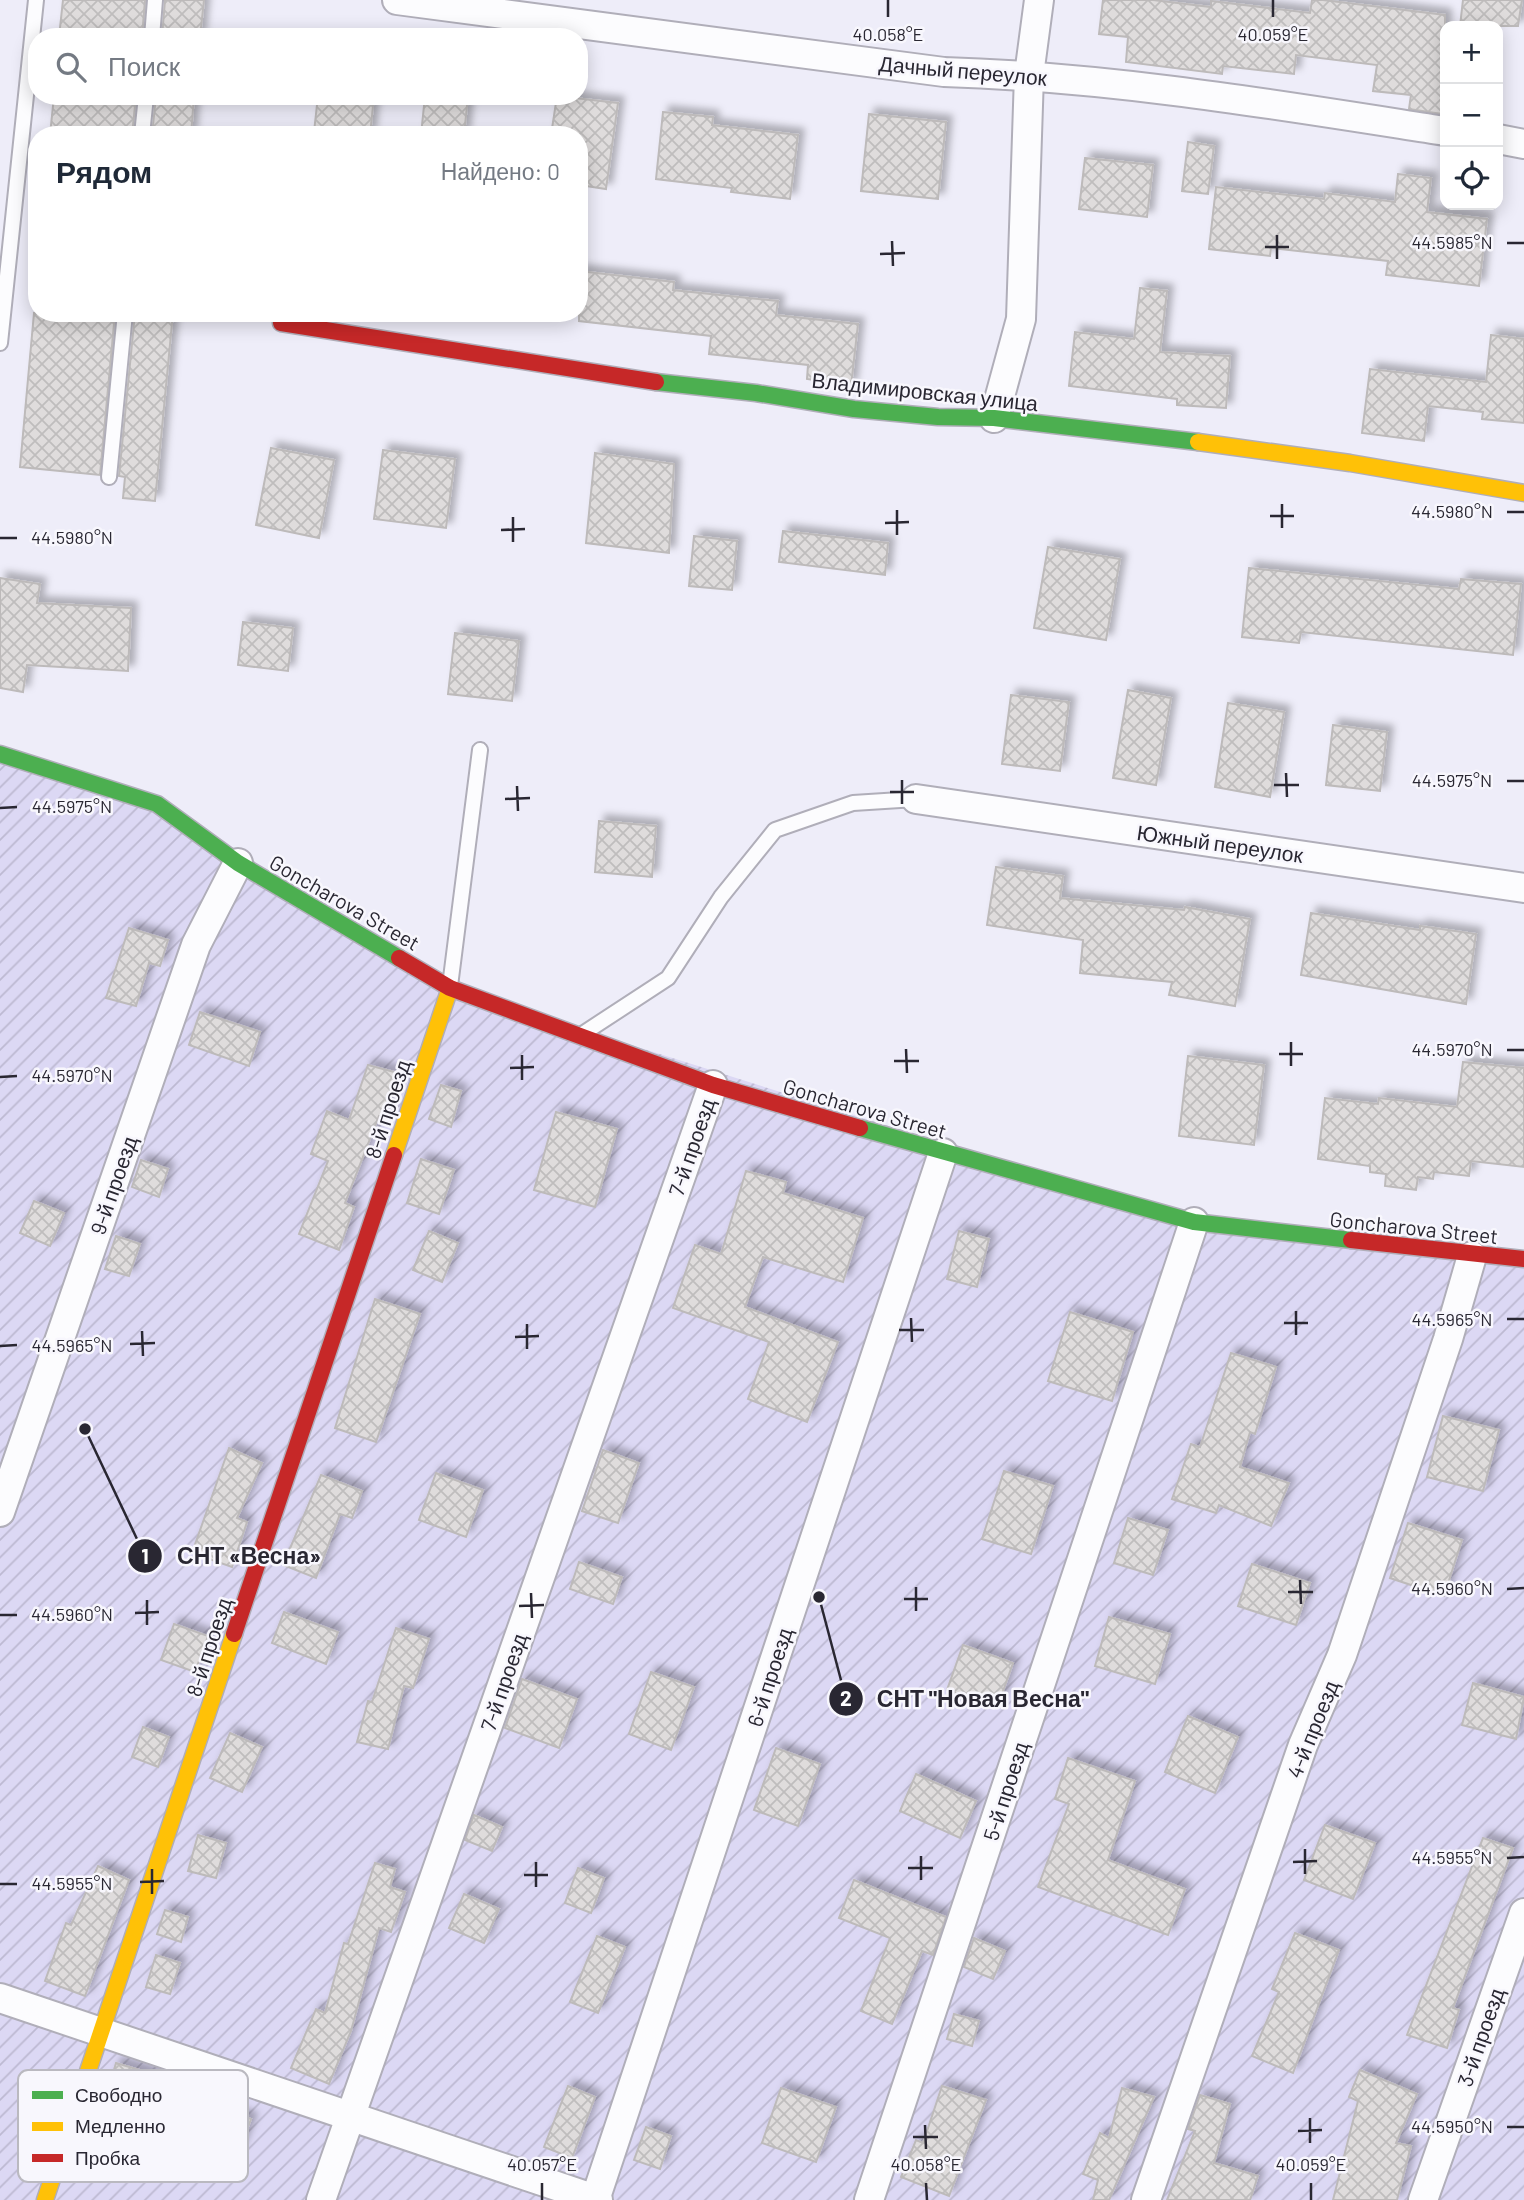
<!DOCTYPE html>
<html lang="ru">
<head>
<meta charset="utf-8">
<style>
	body { margin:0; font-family:Barlow,sans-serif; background:#f6f6f7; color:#1f2937 }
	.controls { position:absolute; right:21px; top:21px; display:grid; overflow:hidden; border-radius:14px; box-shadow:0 4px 18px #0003 }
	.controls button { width:63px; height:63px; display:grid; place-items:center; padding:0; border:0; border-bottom:2px solid #e0e1e3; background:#fff; color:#1f2937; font:35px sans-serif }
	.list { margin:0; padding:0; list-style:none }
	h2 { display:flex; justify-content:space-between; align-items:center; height:91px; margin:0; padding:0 28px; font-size:30px }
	h2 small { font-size:23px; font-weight:400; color:#747a83 }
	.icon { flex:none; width:38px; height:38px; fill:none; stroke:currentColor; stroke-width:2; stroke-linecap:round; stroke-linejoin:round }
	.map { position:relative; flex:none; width:1524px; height:2200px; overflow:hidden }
	.search { position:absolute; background:#fff; box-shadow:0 4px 18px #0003; left:28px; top:28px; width:560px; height:77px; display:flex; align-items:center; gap:18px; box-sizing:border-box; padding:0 24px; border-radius:28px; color:#747a83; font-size:26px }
	.panel { position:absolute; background:#fff; box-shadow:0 4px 18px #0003; left:28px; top:126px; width:560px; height:196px; border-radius:28px }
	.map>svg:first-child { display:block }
	.garden { fill:url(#garden-furrows) }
	.building { fill:url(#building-cross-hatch); stroke:#bdbaba; stroke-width:2; filter:url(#shadow) }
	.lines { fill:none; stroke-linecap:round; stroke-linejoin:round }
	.lane-casing { stroke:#b0aeb9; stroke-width:18 }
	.street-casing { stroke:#b0aeb9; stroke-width:32 }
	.fast-casing { stroke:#b0aeb9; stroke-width:19 }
	.slow-casing { stroke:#b0aeb9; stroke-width:19 }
	.jam-casing { stroke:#b0aeb9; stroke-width:19 }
	.lane { stroke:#fcfcfe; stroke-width:14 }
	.street { stroke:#fcfcfe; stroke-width:28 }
	.fast { stroke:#4caf50; stroke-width:16 }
	.slow { stroke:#ffc107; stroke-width:16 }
	.jam { stroke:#c62828; stroke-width:16 }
	.ticks { fill:none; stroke:#292732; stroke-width:2.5 }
	.labels { text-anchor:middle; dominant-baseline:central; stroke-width:5; stroke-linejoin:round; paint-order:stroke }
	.street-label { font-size:21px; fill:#292732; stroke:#f8f7fd }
	.key { fill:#f8f7fd; stroke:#bab9c0; stroke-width:2 }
	.key-label { font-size:19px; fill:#292732 }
	.ticks-label { font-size:18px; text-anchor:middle; fill:#292732; stroke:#f8f7fd; stroke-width:5; stroke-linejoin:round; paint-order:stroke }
	.leader { fill:none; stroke:#292732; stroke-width:2.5 }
	.callout-dot { fill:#292732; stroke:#f8f7fd; stroke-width:2.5 }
	.mark-label { font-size:21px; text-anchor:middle; font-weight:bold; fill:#fff }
	.callout-label { font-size:23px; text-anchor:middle; font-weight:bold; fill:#292732; stroke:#f8f7fd; stroke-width:5; stroke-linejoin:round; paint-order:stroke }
</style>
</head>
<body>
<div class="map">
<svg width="1524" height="2200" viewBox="0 0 1524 2200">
	<defs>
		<pattern id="garden-furrows" width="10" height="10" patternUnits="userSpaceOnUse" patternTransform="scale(1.75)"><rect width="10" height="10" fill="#dcd8f4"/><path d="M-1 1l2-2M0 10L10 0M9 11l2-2" fill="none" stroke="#bdb9d2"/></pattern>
		<pattern id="building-cross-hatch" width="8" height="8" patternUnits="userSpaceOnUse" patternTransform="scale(1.75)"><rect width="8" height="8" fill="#dfdcdc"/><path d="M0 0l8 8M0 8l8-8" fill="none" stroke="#bfbdbd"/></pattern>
		<filter id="shadow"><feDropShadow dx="6" dy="-6" stdDeviation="3.5" flood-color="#0004"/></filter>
	</defs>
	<rect width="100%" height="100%" fill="#eeedf9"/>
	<path class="garden" d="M0 754 157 804 450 988 1194 1222 1524 1259V2200H0Z"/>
	<g class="building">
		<path d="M63 0H145L142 37H59Z"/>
		<path d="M165 0H204L200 37H162Z"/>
		<path d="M1103 0H1153L1211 7V1L1310 13 1312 0H1323L1445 15V83L1442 114 1409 109 1411 95 1373 91 1377 65 1296 55 1294 74 1223 66 1222 74 1126 62 1128 37 1099 34Z"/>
		<path d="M1463 0H1522L1518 26H1460Z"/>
		<path d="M54 96H136L132 135H50Z"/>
		<path d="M156 96H194L191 135H152Z"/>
		<path d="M318 96H374L370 135 314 132Z"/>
		<path d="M425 96H468L464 135H421Z"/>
		<path d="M557 96 618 103 606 189 579 185V135H551Z"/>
		<path d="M663 112 713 117 712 125 798 135 790 199 731 192 732 188 656 179Z"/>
		<path d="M869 114 946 122 938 199 861 191Z"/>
		<path d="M1188 142 1214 146 1208 194 1182 191Z"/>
		<path d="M1085 158 1153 165 1147 217 1079 209Z"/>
		<path d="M1398 174 1431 178 1427 212 1487 219 1479 286 1386 275 1388 261 1271 248 1270 256 1209 249 1216 187 1324 199 1325 193 1395 202Z"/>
		<path d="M579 271 674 282 673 290 778 301 776 315 858 324 851 386 807 379 808 365 709 354 711 336 579 321Z"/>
		<path d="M1140 288 1167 291 1160 352 1230 356 1226 408 1177 405V399L1069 386 1075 332 1134 339Z"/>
		<path d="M34 313H115L100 475 20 467Z"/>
		<path d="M135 313H173L155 501 123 498 125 477 119 476Z"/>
		<path d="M1491 335 1524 339V423L1482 419 1483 412 1428 406 1424 441 1362 433 1370 369 1486 382Z"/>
		<path d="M271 448 334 460 319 538 256 525Z"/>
		<path d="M383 450 455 459 446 528 374 519Z"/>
		<path d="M595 453 674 464 669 553 586 543Z"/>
		<path d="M783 531 888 543 885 575 779 562Z"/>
		<path d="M694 536 737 541 732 590 689 586Z"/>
		<path d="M1048 547 1120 559 1106 640 1034 628Z"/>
		<path d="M1249 568 1459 589 1461 579 1521 584 1513 655 1301 632 1299 643 1242 637Z"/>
		<path d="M0 578 40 584 37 603 131 608 128 671 27 665 23 692 0 688Z"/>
		<path d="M243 622 293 628 288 671 238 665Z"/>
		<path d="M455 633 519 641 512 701 448 694Z"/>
		<path d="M1128 690 1171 698 1156 785 1113 778Z"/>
		<path d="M1011 695 1069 702 1060 771 1002 764Z"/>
		<path d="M1228 703 1284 712 1270 797 1215 787Z"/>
		<path d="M1333 725 1387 732 1380 791 1326 785Z"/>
		<path d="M599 821 656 826 652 877 595 872Z"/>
		<path d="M996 867 1063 876 1060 898 1184 910 1185 907 1250 919 1235 1006 1169 995 1172 982 1080 973 1083 940 987 925Z"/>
		<path d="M1311 913 1420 930V926L1476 934 1466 1004 1301 975Z"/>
		<path d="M129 928 168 940 160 966 149 963 136 1006 106 998Z"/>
		<path d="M200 1012 260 1032 249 1066 189 1045Z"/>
		<path d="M1188 1056 1264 1065 1254 1145 1179 1136Z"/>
		<path d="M1463 1062 1524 1068V1167L1471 1161 1469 1176 1434 1172 1433 1179 1418 1177 1416 1190 1385 1186 1386 1174 1370 1172V1166L1318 1159 1325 1098 1378 1104 1379 1098 1457 1107Z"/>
		<path d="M368 1065 398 1073 384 1117 379 1116 345 1203 354 1207 339 1250 299 1234 328 1161 311 1154 327 1111 349 1120Z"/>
		<path d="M441 1085 461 1091 451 1127 429 1119Z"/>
		<path d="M556 1112 617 1129 595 1207 534 1190Z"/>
		<path d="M421 1159 454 1170 439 1214 407 1203Z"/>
		<path d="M141 1160 168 1169 159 1197 132 1187Z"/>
		<path d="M746 1171 786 1182 783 1193 863 1218 843 1282 763 1257 745 1307 838 1342 807 1422 748 1399 769 1342 673 1308 695 1245 721 1254Z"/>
		<path d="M34 1201 64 1213 50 1246 20 1233Z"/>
		<path d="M429 1231 458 1243 442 1282 413 1270Z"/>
		<path d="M959 1231 989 1239 977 1287 947 1279Z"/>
		<path d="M116 1236 140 1244 129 1276 105 1269Z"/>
		<path d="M375 1299 420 1314 376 1442 335 1428Z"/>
		<path d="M1070 1312 1133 1332 1112 1401 1048 1381Z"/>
		<path d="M1231 1353 1276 1367 1255 1434 1250 1432 1240 1467 1289 1483 1271 1526 1219 1505 1216 1513 1172 1499 1191 1444 1200 1447Z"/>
		<path d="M1443 1416 1499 1430 1483 1491 1427 1477Z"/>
		<path d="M229 1448 262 1463 237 1518 247 1522 232 1567 192 1553Z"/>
		<path d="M603 1450 639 1463 618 1523 582 1511Z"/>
		<path d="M1004 1471 1053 1486 1031 1554 982 1539Z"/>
		<path d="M436 1473 483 1490 466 1537 419 1520Z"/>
		<path d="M321 1475 362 1491 352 1518 340 1514 316 1578 283 1565Z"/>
		<path d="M1128 1518 1168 1530 1153 1575 1114 1563Z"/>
		<path d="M1408 1523 1462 1540 1444 1596 1390 1578Z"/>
		<path d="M579 1562 622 1577 613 1604 570 1589Z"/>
		<path d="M1252 1564 1310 1583 1296 1625 1238 1606Z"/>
		<path d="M284 1612 338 1632 326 1664 272 1643Z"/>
		<path d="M1109 1617 1170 1634 1155 1684 1095 1666Z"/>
		<path d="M174 1624 208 1636 195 1672 161 1660Z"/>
		<path d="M396 1628 429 1639 413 1688 404 1686 388 1749 357 1742 368 1701 372 1702Z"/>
		<path d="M963 1645 1013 1663 997 1708 947 1690Z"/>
		<path d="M651 1672 694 1687 671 1750 629 1734Z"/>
		<path d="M522 1679 577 1699 559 1748 505 1728Z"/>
		<path d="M1473 1683 1524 1697 1516 1739 1462 1725Z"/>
		<path d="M1188 1716 1238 1737 1215 1793 1165 1772Z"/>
		<path d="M143 1727 169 1737 158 1767 132 1757Z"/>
		<path d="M230 1733 262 1747 242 1792 210 1778Z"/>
		<path d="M776 1748 820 1764 798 1826 754 1810Z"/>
		<path d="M1068 1758 1135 1781 1108 1860 1185 1889 1168 1935 1038 1887 1069 1804 1055 1799Z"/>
		<path d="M916 1774 976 1801 960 1838 900 1811Z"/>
		<path d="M474 1815 502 1827 492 1851 465 1840Z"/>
		<path d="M1325 1825 1375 1843 1353 1899 1304 1880Z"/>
		<path d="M198 1835 226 1843 216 1878 188 1871Z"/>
		<path d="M1483 1838 1513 1848 1453 2008 1459 2010 1447 2048 1407 2035Z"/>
		<path d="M375 1863 395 1869 390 1887 405 1892 391 1932 379 1928 351 2031 329 2084 291 2068 316 2009 325 2013 344 1943 348 1944Z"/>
		<path d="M98 1866 129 1880 85 1996 45 1981 66 1923 71 1925Z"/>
		<path d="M578 1868 604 1878 591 1913 565 1903Z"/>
		<path d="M854 1880 946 1917 933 1955 922 1951 892 2024 861 2011 890 1938 839 1918Z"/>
		<path d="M464 1894 499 1909 484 1943 449 1928Z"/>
		<path d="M165 1910 188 1917 181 1942 157 1934Z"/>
		<path d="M1295 1933 1339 1950 1293 2073 1252 2056 1279 1992 1272 1989Z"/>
		<path d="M597 1936 625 1947 598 2013 570 2002Z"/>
		<path d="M974 1938 1005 1951 993 1979 964 1967Z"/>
		<path d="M156 1955 180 1963 170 1994 146 1987Z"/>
		<path d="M954 2014 979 2021 972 2046 947 2039Z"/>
		<path d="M116 2063 163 2077 144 2138 98 2124Z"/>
		<path d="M1360 2070 1417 2094 1396 2143 1411 2146 1397 2200H1333L1358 2101 1349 2097Z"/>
		<path d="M568 2086 595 2097 572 2158 544 2147Z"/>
		<path d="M942 2086 986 2100 949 2196 901 2177 916 2140 923 2143Z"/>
		<path d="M781 2088 836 2107 816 2162 762 2143Z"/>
		<path d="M1122 2088 1154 2097 1109 2200H1093L1098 2180 1083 2174 1100 2133 1109 2138Z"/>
		<path d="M1200 2095 1230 2104 1214 2163 1258 2176 1250 2200H1167L1195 2131 1188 2129Z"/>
		<path d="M220 2107 251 2119 238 2153 208 2142Z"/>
		<path d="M646 2127 671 2136 660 2169 634 2160Z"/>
	</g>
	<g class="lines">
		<defs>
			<g id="lane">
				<path d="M152 37 155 0"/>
				<path d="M142 135 146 96"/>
				<path d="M0 343 36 0"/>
				<path d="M109 477 125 313"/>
				<path d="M450 986 480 750"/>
				<path d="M584 1033 668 978 721 897 775 830 853 803 916 799"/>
			</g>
			<g id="street">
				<path d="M397 0 944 72C1113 77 1278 105 1445 131"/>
				<path d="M1498 139 1524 144"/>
				<path d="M994 418 1021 319 1029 75 1039 0"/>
				<path d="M916 799 1524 888"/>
				<path d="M0 1512 196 945 238 863"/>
				<path d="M0 1998 598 2200"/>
				<path d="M321 2200 713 1085"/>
				<path d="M595 2200 943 1153"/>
				<path d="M869 2200 1194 1222"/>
				<path d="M1146 2200 1303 1745 1342 1655 1448 1339 1472 1256"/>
				<path d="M1423 2200 1524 1913"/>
			</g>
			<g id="fast">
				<path d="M656 382 756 393 854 409 938 417 994 418 1198 442"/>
				<path d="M0 754 157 804 238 863 399 958"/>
				<path d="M860 1128 1194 1222 1351 1240"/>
			</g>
			<g id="slow">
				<path d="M1198 442 1350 463 1524 493"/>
				<path d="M394 1155 450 988"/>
				<path d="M45 2200 234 1634"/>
			</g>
			<g id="jam">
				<path d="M281 323 656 382"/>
				<path d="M399 958 450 988 713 1085 860 1128"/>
				<path d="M1351 1240 1524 1259"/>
				<path d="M234 1634 394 1155"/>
			</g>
		</defs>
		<use href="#lane" class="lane-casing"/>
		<use href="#street" class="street-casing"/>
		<use href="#fast" class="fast-casing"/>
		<use href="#slow" class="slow-casing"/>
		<use href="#jam" class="jam-casing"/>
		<use href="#lane" class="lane"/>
		<use href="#street" class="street"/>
		<use href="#fast" class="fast"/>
		<use href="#slow" class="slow"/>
		<use href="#jam" class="jam"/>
	</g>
	<path class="ticks" d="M888 0V17M1273 0V17M1277 235V259M892 241 893 266M1507 243H1524M1265 247H1289M880 254 905 253M1282 504V528M897 510V535M1507 512H1524M1270 516H1294M513 517V542M885 523 909 522M501 530 525 529M0 538H17M1286 773 1287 797M902 780V804M1507 781H1524M1274 785H1299M517 786 518 811M890 792H914M505 799 530 798M0 808 17 807M1291 1042V1066M906 1049 907 1073M1507 1050H1524M1279 1054H1303M522 1055V1080M894 1061H919M510 1068 534 1067M0 1077 17 1076M1296 1311V1335M911 1318 912 1342M1507 1319H1524M1284 1323H1308M527 1324V1349M899 1330H924M142 1331 143 1356M515 1337 539 1336M130 1344 155 1343M0 1346 17 1345M1300 1580 1301 1604M916 1587V1611M1507 1589 1524 1588M1288 1592H1313M531 1593 532 1618M904 1599H928M147 1600V1625M519 1606 544 1605M135 1613 159 1612M0 1615H17M1305 1849V1874M921 1856V1880M1507 1858 1524 1857M536 1862V1887M1293 1862 1317 1861M908 1868H933M152 1869V1894M524 1875H548M140 1882 164 1881M0 1884H17M1310 2118V2143M925 2125 926 2149M1507 2127H1524M1298 2131 1322 2130M913 2137H938M542 2183V2200M926 2183 927 2200M1311 2183V2200"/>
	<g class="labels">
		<g class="street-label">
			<text transform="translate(963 70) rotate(5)">Дачный переулок</text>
			<text transform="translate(925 391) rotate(6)">Владимировская улица</text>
			<text transform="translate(1220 843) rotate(8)">Южный переулок</text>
			<text transform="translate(345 902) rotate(30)">Goncharova Street</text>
			<text transform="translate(865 1108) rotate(16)">Goncharova Street</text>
			<text transform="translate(387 1109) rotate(-72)">8-й проезд</text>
			<text transform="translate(691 1147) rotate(-71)">7-й проезд</text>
			<text transform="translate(113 1185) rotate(-71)">9-й проезд</text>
			<text transform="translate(1414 1227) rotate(6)">Goncharova Street</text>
			<text transform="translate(208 1647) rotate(-72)">8-й проезд</text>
			<text transform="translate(769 1677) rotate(-72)">6-й проезд</text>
			<text transform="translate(503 1682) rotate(-71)">7-й проезд</text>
			<text transform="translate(1312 1729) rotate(-68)">4-й проезд</text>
			<text transform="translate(1005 1791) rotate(-72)">5-й проезд</text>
			<text transform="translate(1480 2037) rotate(-71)">3-й проезд</text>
		</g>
	</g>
	<rect x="18" y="2070" width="230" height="112" rx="10" class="key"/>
	<rect x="32" y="2091" width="31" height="8" fill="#4caf50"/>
	<rect x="32" y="2122" width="31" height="9" fill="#ffc107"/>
	<rect x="32" y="2154" width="31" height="8" fill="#c62828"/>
	<g class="key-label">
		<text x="75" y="2102">Свободно</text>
		<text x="75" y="2133">Медленно</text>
		<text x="75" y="2165">Пробка</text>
	</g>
	<g class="ticks-label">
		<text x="888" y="41">40.058°E</text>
		<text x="1273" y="41">40.059°E</text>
		<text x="1452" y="249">44.5985°N</text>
		<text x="1452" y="518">44.5980°N</text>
		<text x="72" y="544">44.5980°N</text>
		<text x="1452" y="787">44.5975°N</text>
		<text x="72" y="813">44.5975°N</text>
		<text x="1452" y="1056">44.5970°N</text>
		<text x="72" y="1082">44.5970°N</text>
		<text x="1452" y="1326">44.5965°N</text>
		<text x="72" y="1352">44.5965°N</text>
		<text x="1452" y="1595">44.5960°N</text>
		<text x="72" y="1621">44.5960°N</text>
		<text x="1452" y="1864">44.5955°N</text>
		<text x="72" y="1890">44.5955°N</text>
		<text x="1452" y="2133">44.5950°N</text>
		<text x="542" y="2171">40.057°E</text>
		<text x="926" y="2171">40.058°E</text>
		<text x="1311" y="2171">40.059°E</text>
	</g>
	<path class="leader" d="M85 1429L145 1556M819 1597L846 1699"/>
	<g class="callout-dot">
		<circle cx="85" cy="1429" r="7"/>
		<circle cx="819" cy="1597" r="7"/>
		<circle cx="145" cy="1556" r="18"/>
		<circle cx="846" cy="1699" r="18"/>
	</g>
	<g class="mark-label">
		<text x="145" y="1564">1</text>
		<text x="846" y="1706">2</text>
	</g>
	<g class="callout-label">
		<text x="249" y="1564">СНТ «Весна»</text>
		<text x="983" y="1707">СНТ "Новая Весна"</text>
	</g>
</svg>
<div class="controls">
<button>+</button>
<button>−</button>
<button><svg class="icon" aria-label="locate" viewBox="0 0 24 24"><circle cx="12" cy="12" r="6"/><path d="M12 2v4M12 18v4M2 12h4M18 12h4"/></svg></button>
</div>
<div class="search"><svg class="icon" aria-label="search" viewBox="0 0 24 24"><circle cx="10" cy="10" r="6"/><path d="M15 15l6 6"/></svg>Поиск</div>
<section class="panel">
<h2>Рядом<small>Найдено: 0</small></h2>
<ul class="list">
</ul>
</section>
</div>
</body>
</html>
